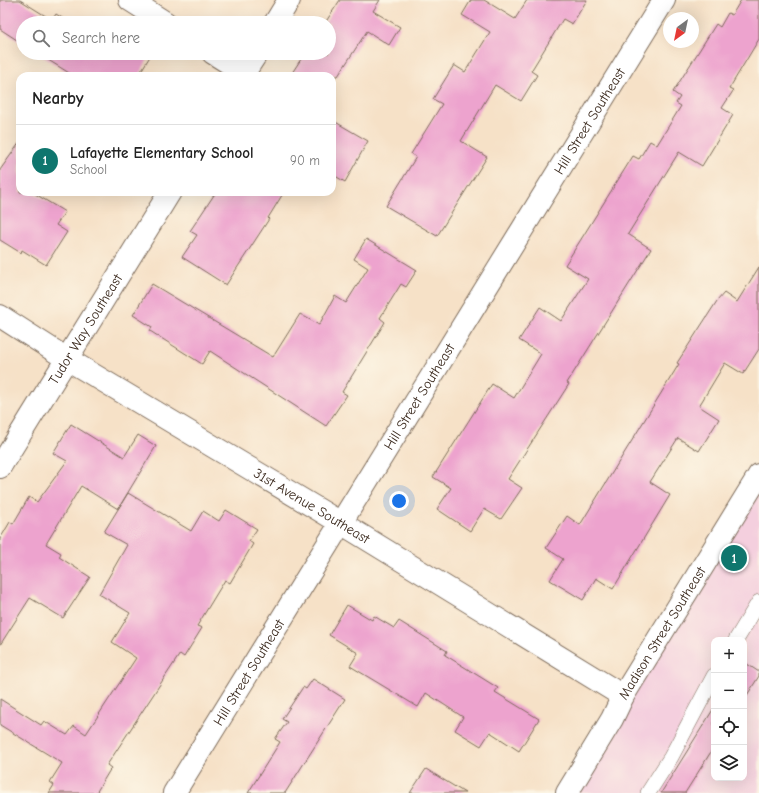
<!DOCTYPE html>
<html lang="en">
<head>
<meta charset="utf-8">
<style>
	body { margin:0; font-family:"Comic Neue",sans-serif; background:#f2f2f2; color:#222 }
	.controls { position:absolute; right:12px; bottom:12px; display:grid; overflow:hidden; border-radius:8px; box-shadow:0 4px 16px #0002 }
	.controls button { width:36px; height:36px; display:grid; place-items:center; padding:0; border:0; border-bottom:1px solid #e0e0e0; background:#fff; color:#222; font:20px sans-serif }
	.compass { position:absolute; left:663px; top:12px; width:36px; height:36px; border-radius:50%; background:#fff; box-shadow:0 4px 16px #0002; rotate:213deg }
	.you { position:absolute; left:399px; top:501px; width:14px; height:14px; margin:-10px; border:3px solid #fff; border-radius:50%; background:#1a73e8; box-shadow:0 0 0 6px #1a73e833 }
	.badge { display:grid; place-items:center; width:26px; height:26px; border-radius:50%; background:#0f766e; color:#fff; font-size:13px; font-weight:700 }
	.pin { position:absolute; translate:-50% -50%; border:2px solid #fff; box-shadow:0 1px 4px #0006 }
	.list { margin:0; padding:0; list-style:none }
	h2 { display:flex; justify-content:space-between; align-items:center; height:52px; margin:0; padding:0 16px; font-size:17px }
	h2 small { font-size:13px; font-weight:400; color:#767676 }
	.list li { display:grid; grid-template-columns:26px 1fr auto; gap:12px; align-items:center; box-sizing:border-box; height:72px; padding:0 16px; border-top:1px solid #e0e0e0 }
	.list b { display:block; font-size:15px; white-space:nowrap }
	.list p { margin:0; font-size:13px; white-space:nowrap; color:#767676 }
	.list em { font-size:13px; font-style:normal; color:#767676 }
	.icon { flex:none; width:22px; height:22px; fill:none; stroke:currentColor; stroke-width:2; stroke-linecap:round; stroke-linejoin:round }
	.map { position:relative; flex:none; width:759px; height:793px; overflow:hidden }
	.search { position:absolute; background:#fff; box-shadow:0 4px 16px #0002; left:16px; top:16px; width:320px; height:44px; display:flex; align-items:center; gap:10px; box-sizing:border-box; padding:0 14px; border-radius:22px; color:#767676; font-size:15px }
	.panel { position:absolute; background:#fff; box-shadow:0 4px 16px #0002; left:16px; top:72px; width:320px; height:124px; border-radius:12px }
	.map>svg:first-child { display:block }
	.built { fill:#f4cfde; fill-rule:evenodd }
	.building { fill:#eda3ce }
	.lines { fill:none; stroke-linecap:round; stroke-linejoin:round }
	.service-casing { stroke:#7c6a59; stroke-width:16 }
	.minor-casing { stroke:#7c6a59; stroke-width:24 }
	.tertiary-casing { stroke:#7c6a59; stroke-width:24 }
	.service { stroke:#fff; stroke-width:15 }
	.minor { stroke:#fff; stroke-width:22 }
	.tertiary { stroke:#fff; stroke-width:22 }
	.labels { text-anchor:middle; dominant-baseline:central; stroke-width:3; stroke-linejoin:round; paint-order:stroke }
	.street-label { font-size:14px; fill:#3b2a1e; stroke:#fcf5e5 }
</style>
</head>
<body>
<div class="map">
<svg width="759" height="793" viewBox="0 0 759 793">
	<rect width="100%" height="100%" fill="#fcf5e5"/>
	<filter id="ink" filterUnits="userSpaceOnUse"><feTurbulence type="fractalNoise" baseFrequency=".025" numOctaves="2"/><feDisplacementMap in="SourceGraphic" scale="8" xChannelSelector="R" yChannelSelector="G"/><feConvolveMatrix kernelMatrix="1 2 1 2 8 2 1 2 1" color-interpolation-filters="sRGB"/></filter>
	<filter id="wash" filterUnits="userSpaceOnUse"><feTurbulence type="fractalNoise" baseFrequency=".012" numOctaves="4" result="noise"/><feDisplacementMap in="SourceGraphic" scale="16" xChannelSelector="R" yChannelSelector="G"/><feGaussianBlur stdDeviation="0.9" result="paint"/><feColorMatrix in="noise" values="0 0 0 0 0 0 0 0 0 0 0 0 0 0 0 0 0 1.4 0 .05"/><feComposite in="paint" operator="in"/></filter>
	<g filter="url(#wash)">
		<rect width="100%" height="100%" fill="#f6e1c7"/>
		<path class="built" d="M759 475V793H567ZM714 640H744V778H714Z"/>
		<g id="blocks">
			<g class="building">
				<path d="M0 0H20L52 20 56 14 70 23H23V44L0 29Z"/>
				<path d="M340 0H380L373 11 400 27 389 45 367 31 338 76H290L305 53H329V23H325Z"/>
				<path d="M471 0H484L515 19 527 0H587L572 24 563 19 531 71 537 75 521 101 495 85 461 141 487 157 437 236 386 206 416 157 411 154 442 104 433 99 454 65 465 72 490 32 462 15Z"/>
				<path d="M741 0H759V39L729 89 733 91 722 108 733 115 702 166 679 152 628 234 651 249 567 383 569 384 508 479 522 488 501 519 484 509 470 531 437 509 451 488 433 477 492 384 514 398 541 354 519 340 540 307 561 321 588 279 565 265 633 156 639 159 650 141 657 145 681 106 676 103 680 97 673 92 716 24 720 27 728 13 732 15Z"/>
				<path d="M37 53H152L138 76H74Z"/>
				<path d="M332 120 368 141 345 182 332 174Z"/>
				<path d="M20 142V192H32L65 212 56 225 67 232 46 265 22 250 21 253 0 240V170Z"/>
				<path d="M216 192H284L268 218 269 219 226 285 182 257 197 235 190 231Z"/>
				<path d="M366 239 417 270 406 287 401 284 380 318 385 322 342 392 347 395 326 426 210 351 202 364 150 331 152 327 133 315 152 284 273 357 300 314 319 325 335 296 346 303 368 268 354 259Z"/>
				<path d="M759 267V349L743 374 725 363 699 406 719 419 699 451 678 438 650 482 670 495 613 589 596 578 583 600 550 580 563 559 546 548 567 516 580 525 679 364 677 363 717 301 724 293 737 302Z"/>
				<path d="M71 424 124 457 138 435 156 446 118 509 81 486 46 544 61 553 59 557 90 577 63 618 30 598 0 645V539L10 522 13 524 29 497 37 502 67 461 53 453Z"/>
				<path d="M128 493 191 531 203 511 219 521 226 510 257 529 249 541 253 544 230 583 225 580 197 626 202 628 184 657 180 654 107 765 111 768 96 793H49L54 785 50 782 62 763 0 725V699L41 725 44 721 67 735 74 726 86 734 136 658 112 642 130 613 99 594 127 545 104 532Z"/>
				<path d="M347 605 372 620 374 616 394 628 399 621 447 651 445 655 498 688 495 692 539 719 519 751 490 732 481 746 455 730 463 717 426 693 418 707 350 666 358 653 329 635Z"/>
				<path d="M744 662 759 672V676L744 700Z"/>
				<path d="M313 679 345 699 285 793H248L280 742 275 739 287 722 282 719 303 687 306 689Z"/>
				<path d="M714 708V747L685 793H661Z"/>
				<path d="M426 769 465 793H410Z"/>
			</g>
		</g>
	</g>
	<g filter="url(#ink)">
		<use href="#blocks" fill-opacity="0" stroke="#7c6a59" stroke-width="1"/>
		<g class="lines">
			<defs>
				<g id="service">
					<path d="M736 640 759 602"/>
					<path d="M648 793 671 757 714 676"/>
				</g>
				<g id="minor">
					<path d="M130 0 166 23"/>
					<path d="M275 23 289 0"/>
					<path d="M213 53 245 73"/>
					<path d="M242 76 257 53"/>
					<path id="s1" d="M0 316 67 359 341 523 623 696"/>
					<path id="s2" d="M0 467 170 192"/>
					<path id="s3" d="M567 793 612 719 623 696 759 475"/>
				</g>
				<g id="tertiary">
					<path id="s4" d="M174 793 664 0"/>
				</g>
			</defs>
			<use href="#service" class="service-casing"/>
			<use href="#minor" class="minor-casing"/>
			<use href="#tertiary" class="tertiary-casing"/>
			<use href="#service" class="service"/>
			<use href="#minor" class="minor"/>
			<use href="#tertiary" class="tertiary"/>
		</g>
	</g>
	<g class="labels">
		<g class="street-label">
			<text stroke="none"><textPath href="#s4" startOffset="790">Hill Street Southeast</textPath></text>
			<text stroke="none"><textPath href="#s2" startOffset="162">Tudor Way Southeast</textPath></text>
			<text stroke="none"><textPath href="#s4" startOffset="466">Hill Street Southeast</textPath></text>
			<text stroke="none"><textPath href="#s1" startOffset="365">31st Avenue Southeast</textPath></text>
			<text stroke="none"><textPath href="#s3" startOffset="186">Madison Street Southeast</textPath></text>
			<text stroke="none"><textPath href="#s4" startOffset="142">Hill Street Southeast</textPath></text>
		</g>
	</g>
</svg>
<div class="controls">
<button>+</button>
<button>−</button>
<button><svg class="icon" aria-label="locate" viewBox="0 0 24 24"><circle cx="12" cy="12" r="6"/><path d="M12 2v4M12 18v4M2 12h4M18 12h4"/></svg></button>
<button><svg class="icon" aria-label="layers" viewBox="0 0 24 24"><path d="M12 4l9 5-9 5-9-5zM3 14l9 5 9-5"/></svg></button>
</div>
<svg class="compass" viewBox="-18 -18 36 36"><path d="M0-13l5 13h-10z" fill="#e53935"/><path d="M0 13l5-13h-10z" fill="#767676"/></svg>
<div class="you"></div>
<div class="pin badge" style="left:734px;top:558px">1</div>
<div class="search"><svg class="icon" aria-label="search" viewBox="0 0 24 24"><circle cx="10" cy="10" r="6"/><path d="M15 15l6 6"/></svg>Search here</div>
<section class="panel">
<h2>Nearby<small></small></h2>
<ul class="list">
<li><span class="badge">1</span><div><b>Lafayette Elementary School</b><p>School</p></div><em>90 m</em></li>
</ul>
</section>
</div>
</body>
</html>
